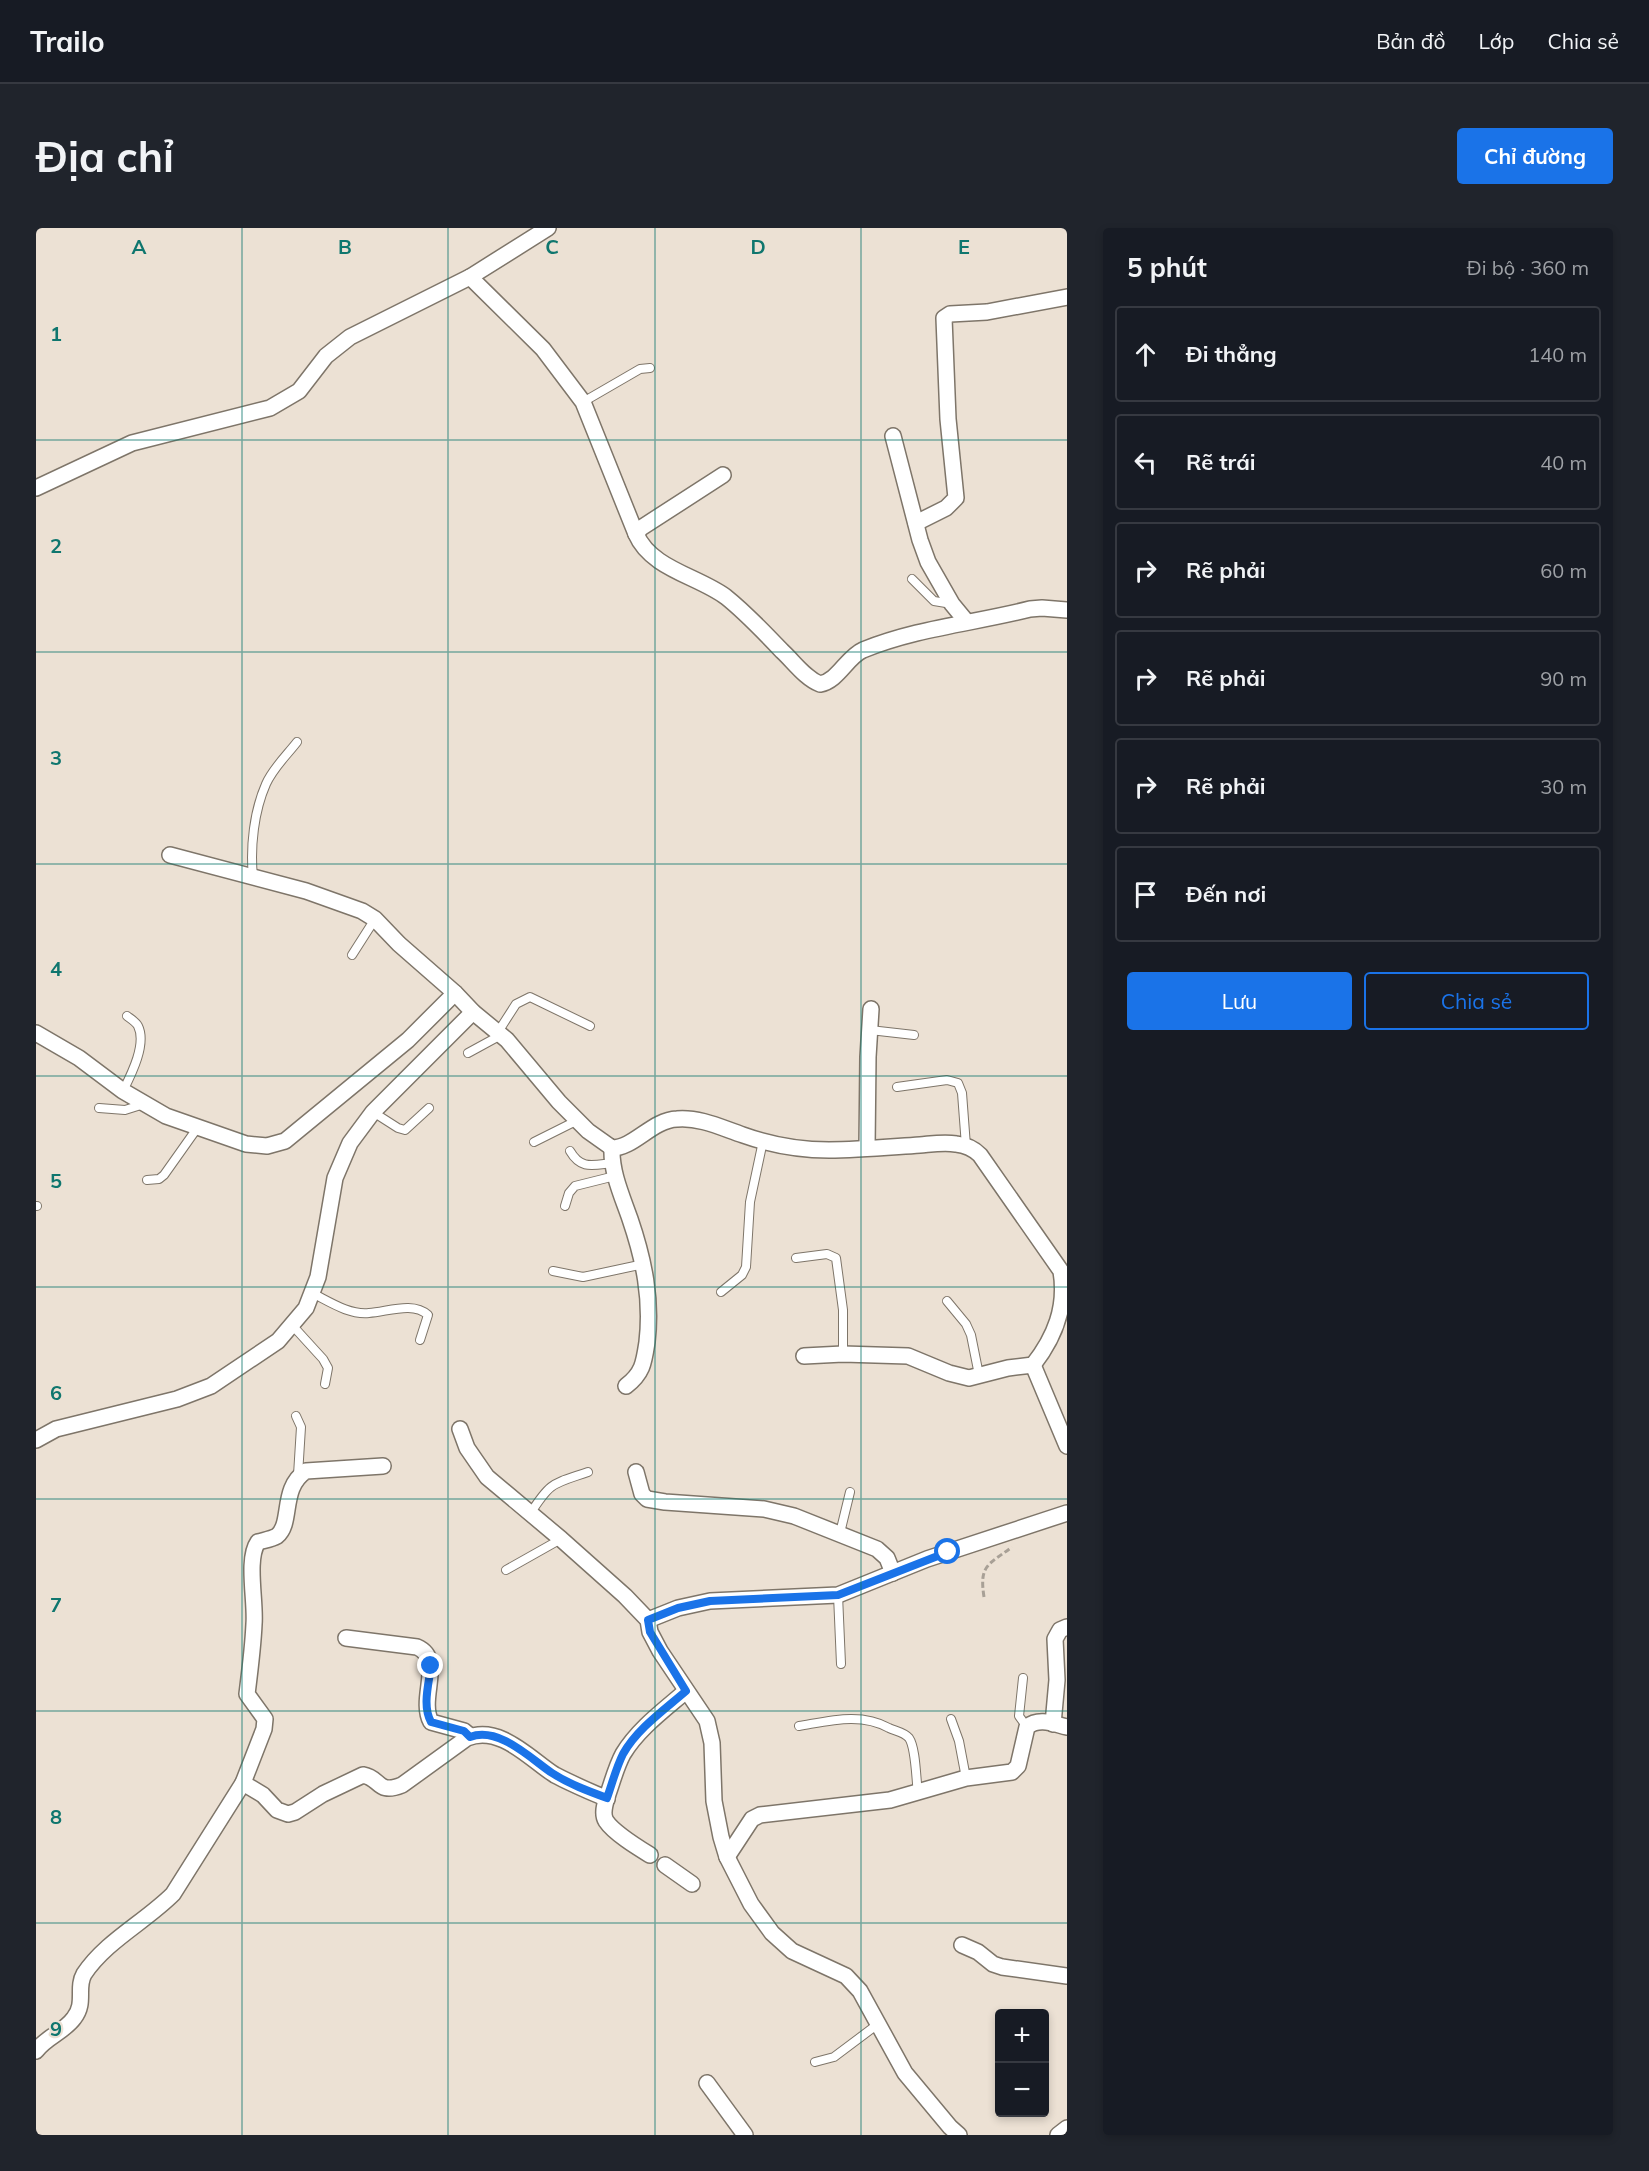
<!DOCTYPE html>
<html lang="vi">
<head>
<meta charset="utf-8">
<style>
	body { margin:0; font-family:Mulish,sans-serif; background:#20242c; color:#f1f3f6 }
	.controls { position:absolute; right:18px; bottom:18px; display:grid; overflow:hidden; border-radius:6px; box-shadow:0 3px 9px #0003 }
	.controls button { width:54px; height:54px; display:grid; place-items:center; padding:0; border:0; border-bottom:2px solid #363941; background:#171b24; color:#f1f3f6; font:30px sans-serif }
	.stop { position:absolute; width:18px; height:18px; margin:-14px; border:4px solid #1a73e8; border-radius:50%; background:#fff }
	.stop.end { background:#1a73e8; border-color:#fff; box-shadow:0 2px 6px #0008 }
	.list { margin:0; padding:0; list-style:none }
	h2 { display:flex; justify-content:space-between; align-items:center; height:78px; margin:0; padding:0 24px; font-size:26px }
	h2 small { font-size:20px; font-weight:400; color:#9ea1a6 }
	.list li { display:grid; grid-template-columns:39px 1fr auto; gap:18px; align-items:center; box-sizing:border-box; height:96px; margin:0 12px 12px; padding:0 12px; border:2px solid #363941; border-radius:6px }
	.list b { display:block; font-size:22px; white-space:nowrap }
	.list em { font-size:20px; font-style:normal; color:#9ea1a6 }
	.actions { display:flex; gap:12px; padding:18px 24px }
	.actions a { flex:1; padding:14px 0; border:2px solid #1a73e8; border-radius:6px; text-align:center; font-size:21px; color:#1a73e8 }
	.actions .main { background:#1a73e8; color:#fff }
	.icon { flex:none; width:33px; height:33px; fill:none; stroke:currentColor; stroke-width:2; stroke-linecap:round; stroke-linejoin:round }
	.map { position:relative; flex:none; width:1031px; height:1907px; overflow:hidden; border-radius:6px }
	header { display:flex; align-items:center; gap:36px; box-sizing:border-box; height:84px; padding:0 30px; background:#171b24; border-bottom:2px solid #363941 }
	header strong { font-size:28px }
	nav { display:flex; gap:33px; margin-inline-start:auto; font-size:21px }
	.intro { display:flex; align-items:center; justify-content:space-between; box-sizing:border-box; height:144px; padding:0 36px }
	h1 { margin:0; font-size:42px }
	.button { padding:15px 27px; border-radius:6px; background:#1a73e8; color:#fff; font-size:21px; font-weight:700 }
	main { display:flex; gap:36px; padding:0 36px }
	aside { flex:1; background:#171b24; border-radius:6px; box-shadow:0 3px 9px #0003 }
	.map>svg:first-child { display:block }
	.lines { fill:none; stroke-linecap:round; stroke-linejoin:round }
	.service-casing { stroke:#7e7569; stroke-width:10 }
	.minor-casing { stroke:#7e7569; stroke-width:18 }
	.path { stroke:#a8a096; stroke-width:3; stroke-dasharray:6 3; stroke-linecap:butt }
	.service { stroke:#fff; stroke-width:8 }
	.minor { stroke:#fff; stroke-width:15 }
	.route { stroke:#1a73e8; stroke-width:8 }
	.grid { fill:none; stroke:#0f766e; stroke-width:1.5; stroke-opacity:0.55 }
	.grid-label { font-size:20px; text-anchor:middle; font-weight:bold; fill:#0f766e; stroke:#ece1d4; stroke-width:4.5; stroke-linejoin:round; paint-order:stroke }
</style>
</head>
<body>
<header>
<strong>Trailo</strong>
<nav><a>Bản đồ</a><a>Lớp</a><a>Chia sẻ</a></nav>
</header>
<div class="intro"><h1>Địa chỉ</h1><a class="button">Chỉ đường</a></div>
<main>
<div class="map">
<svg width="1031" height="1907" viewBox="0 0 1031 1907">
	<rect width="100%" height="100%" fill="#ece1d4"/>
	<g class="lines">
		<defs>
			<g id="service">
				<path d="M547 174 604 141 614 140"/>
				<path d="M876 351 898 373 916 376"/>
				<path d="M217 649C214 619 218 583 230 556 237 540 251 527 261 514"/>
				<path d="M316 727 339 691"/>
				<path d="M834 802 878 807"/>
				<path d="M462 804 480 776 494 769 554 798"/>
				<path d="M432 825 465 807"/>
				<path d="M861 859 911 852 922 855 926 865 930 918"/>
				<path d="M87 863C95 847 111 816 102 798 100 794 95 791 91 788"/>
				<path d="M63 880 89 882 108 876"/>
				<path d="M337 884 362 900 369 902 393 880"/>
				<path d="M498 914 542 892"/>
				<path d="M534 923C545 942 557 937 576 935"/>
				<path d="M111 952 123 951 128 947 162 899"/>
				<path d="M0 978H1"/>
				<path d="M529 978 533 965 539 958 579 948"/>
				<path d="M760 1030 791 1026 800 1030 807 1082V1126"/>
				<path d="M517 1043 547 1049 608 1036"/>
				<path d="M685 1064 706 1047 710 1039 714 974 727 913"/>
				<path d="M276 1065C294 1074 313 1087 333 1085 351 1084 377 1073 392 1087L384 1112"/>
				<path d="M911 1073 930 1096 935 1107 943 1147"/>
				<path d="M256 1097 287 1131 292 1140 289 1156"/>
				<path d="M260 1188 265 1199 262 1247"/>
				<path d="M494 1286C515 1253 517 1256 552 1244"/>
				<path d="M804 1305 814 1264"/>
				<path d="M470 1342 525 1311"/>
				<path d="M802 1367 805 1436"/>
				<path d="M987 1450 983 1488 991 1499"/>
				<path d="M915 1491 923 1513 930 1550"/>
				<path d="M763 1498C793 1493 825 1484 853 1500 859 1503 868 1504 873 1510 880 1520 880 1552 882 1565"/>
				<path d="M779 1834 798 1829 842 1796"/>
			</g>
			<g id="minor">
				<path d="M434 49 507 121 547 174 600 306"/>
				<path d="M857 208 884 312 892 334 916 376 930 393"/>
				<path d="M687 247 605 300 600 306C615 341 662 348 690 369 710 385 728 404 746 423 758 434 769 450 784 456 802 453 811 429 827 422 881 400 939 395 994 381L1006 380 1031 382"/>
				<path d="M0 260 96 215 234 180 263 163 290 128 314 109 434 49 512 0"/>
				<path d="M880 295 910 280 920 270 912 191 908 90 914 86 951 84 1031 69"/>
				<path d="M134 627 270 663 326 683 339 691 363 716 419 765 437 784 471 812 523 874 552 903 576 920C598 920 616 892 641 891 664 889 686 900 707 907 735 917 764 922 793 922 823 922 854 919 884 917 896 916 908 914 920 916 930 917 937 920 944 927L1025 1043C1031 1079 1019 1109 997 1137L972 1140 933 1150 913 1145 872 1128 807 1126 768 1128"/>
				<path d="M0 805 43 830 87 863 130 888 210 916 231 918 249 913 372 812 419 765"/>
				<path d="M576 920C575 944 586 968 594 991 608 1032 616 1071 611 1114 608 1134 607 1145 590 1158"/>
				<path d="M831 920 832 829 835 781"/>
				<path d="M997 1137 1031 1218"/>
				<path d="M424 1201 431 1220 451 1249 525 1311 589 1368 612 1392 614 1404 624 1423 671 1493 676 1515 678 1573 685 1609 691 1629 715 1676 736 1705 756 1723 810 1748 824 1763 869 1845 914 1899 923 1907"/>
				<path d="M0 1212 20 1201 141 1171 175 1158 242 1113 270 1080 282 1049 299 950 314 915 337 884 437 784"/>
				<path d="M600 1244 606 1266 611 1271 629 1274 728 1281 758 1288 841 1321 851 1330 857 1345"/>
				<path d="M612 1392 642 1380 674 1373 802 1367 891 1331 1031 1285"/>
				<path d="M310 1410 381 1419C409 1431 382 1470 395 1494L428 1503 434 1508"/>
				<path d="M1017 1496 1021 1452 1019 1411 1024 1402 1031 1399"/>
				<path d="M207 1555 227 1567 241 1582 252 1586 259 1584 287 1566 327 1547C345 1550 341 1567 366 1557L431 1510C464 1496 495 1532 519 1547 536 1556 553 1563 571 1571"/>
				<path d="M614 1627C601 1619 578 1605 570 1593 565 1585 570 1573 572 1566 577 1552 580 1539 587 1526 602 1501 628 1482 650 1463"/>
				<path d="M691 1629 716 1591 724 1587 854 1572 930 1550 976 1544 982 1538 991 1499C1003 1489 1018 1496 1031 1499"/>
				<path d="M629 1637 656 1656"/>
				<path d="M926 1717 942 1724 957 1736 966 1739 1031 1748"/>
				<path d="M0 1823C10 1809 28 1804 38 1790 50 1775 40 1760 48 1746 70 1713 109 1694 137 1666L207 1555 228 1501 229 1491 211 1466C214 1442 217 1419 218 1396 220 1374 210 1331 222 1314 229 1312 236 1311 241 1308 257 1295 244 1260 270 1243L347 1238"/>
				<path d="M671 1855 709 1907"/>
				<path d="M1022 1907 1031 1900"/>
			</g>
		</defs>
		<use href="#service" class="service-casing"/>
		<use href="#minor" class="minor-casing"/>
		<path class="path" d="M948 1369C943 1337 952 1337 976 1319"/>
		<use href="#service" class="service"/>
		<use href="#minor" class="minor"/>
	</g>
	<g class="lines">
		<path class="route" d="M395 1438C393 1455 386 1478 395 1494L428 1503 434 1509C463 1498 495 1531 516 1545 533 1556 552 1563 571 1570 576 1556 580 1540 587 1526 601 1501 628 1482 650 1463L614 1404 612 1392 642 1380 674 1373 802 1367 912 1324"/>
	</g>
	<path class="grid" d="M206 0V1907M412 0V1907M619 0V1907M825 0V1907M0 212H1031M0 424H1031M0 636H1031M0 848H1031M0 1059H1031M0 1271H1031M0 1483H1031M0 1695H1031"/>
	<g class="grid-label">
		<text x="103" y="26">A</text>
		<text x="309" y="26">B</text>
		<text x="516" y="26">C</text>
		<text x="722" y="26">D</text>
		<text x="928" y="26">E</text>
		<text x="20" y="113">1</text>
		<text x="20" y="325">2</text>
		<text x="20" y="537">3</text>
		<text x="20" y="748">4</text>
		<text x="20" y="960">5</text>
		<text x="20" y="1172">6</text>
		<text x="20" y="1384">7</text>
		<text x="20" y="1596">8</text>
		<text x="20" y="1808">9</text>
	</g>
</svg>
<div class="controls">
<button>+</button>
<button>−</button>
</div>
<div class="stop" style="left:912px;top:1324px"></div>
<div class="stop end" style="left:395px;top:1438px"></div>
</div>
<aside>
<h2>5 phút<small>Đi bộ · 360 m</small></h2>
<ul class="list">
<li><svg class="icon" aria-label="ahead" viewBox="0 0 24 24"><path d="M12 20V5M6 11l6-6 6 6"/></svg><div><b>Đi thẳng</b></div><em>140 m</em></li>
<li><svg class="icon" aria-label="left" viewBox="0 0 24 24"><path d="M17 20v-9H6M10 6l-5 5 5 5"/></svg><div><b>Rẽ trái</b></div><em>40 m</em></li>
<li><svg class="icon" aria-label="right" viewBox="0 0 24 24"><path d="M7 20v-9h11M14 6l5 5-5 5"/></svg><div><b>Rẽ phải</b></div><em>60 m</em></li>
<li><svg class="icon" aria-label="right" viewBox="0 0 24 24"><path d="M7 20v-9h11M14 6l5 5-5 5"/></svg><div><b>Rẽ phải</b></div><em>90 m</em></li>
<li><svg class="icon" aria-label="right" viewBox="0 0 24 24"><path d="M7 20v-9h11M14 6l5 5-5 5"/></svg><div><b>Rẽ phải</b></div><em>30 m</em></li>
<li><svg class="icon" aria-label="arrive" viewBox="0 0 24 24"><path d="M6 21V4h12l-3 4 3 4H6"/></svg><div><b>Đến nơi</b></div></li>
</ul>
<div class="actions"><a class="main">Lưu</a><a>Chia sẻ</a></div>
</aside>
</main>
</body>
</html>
